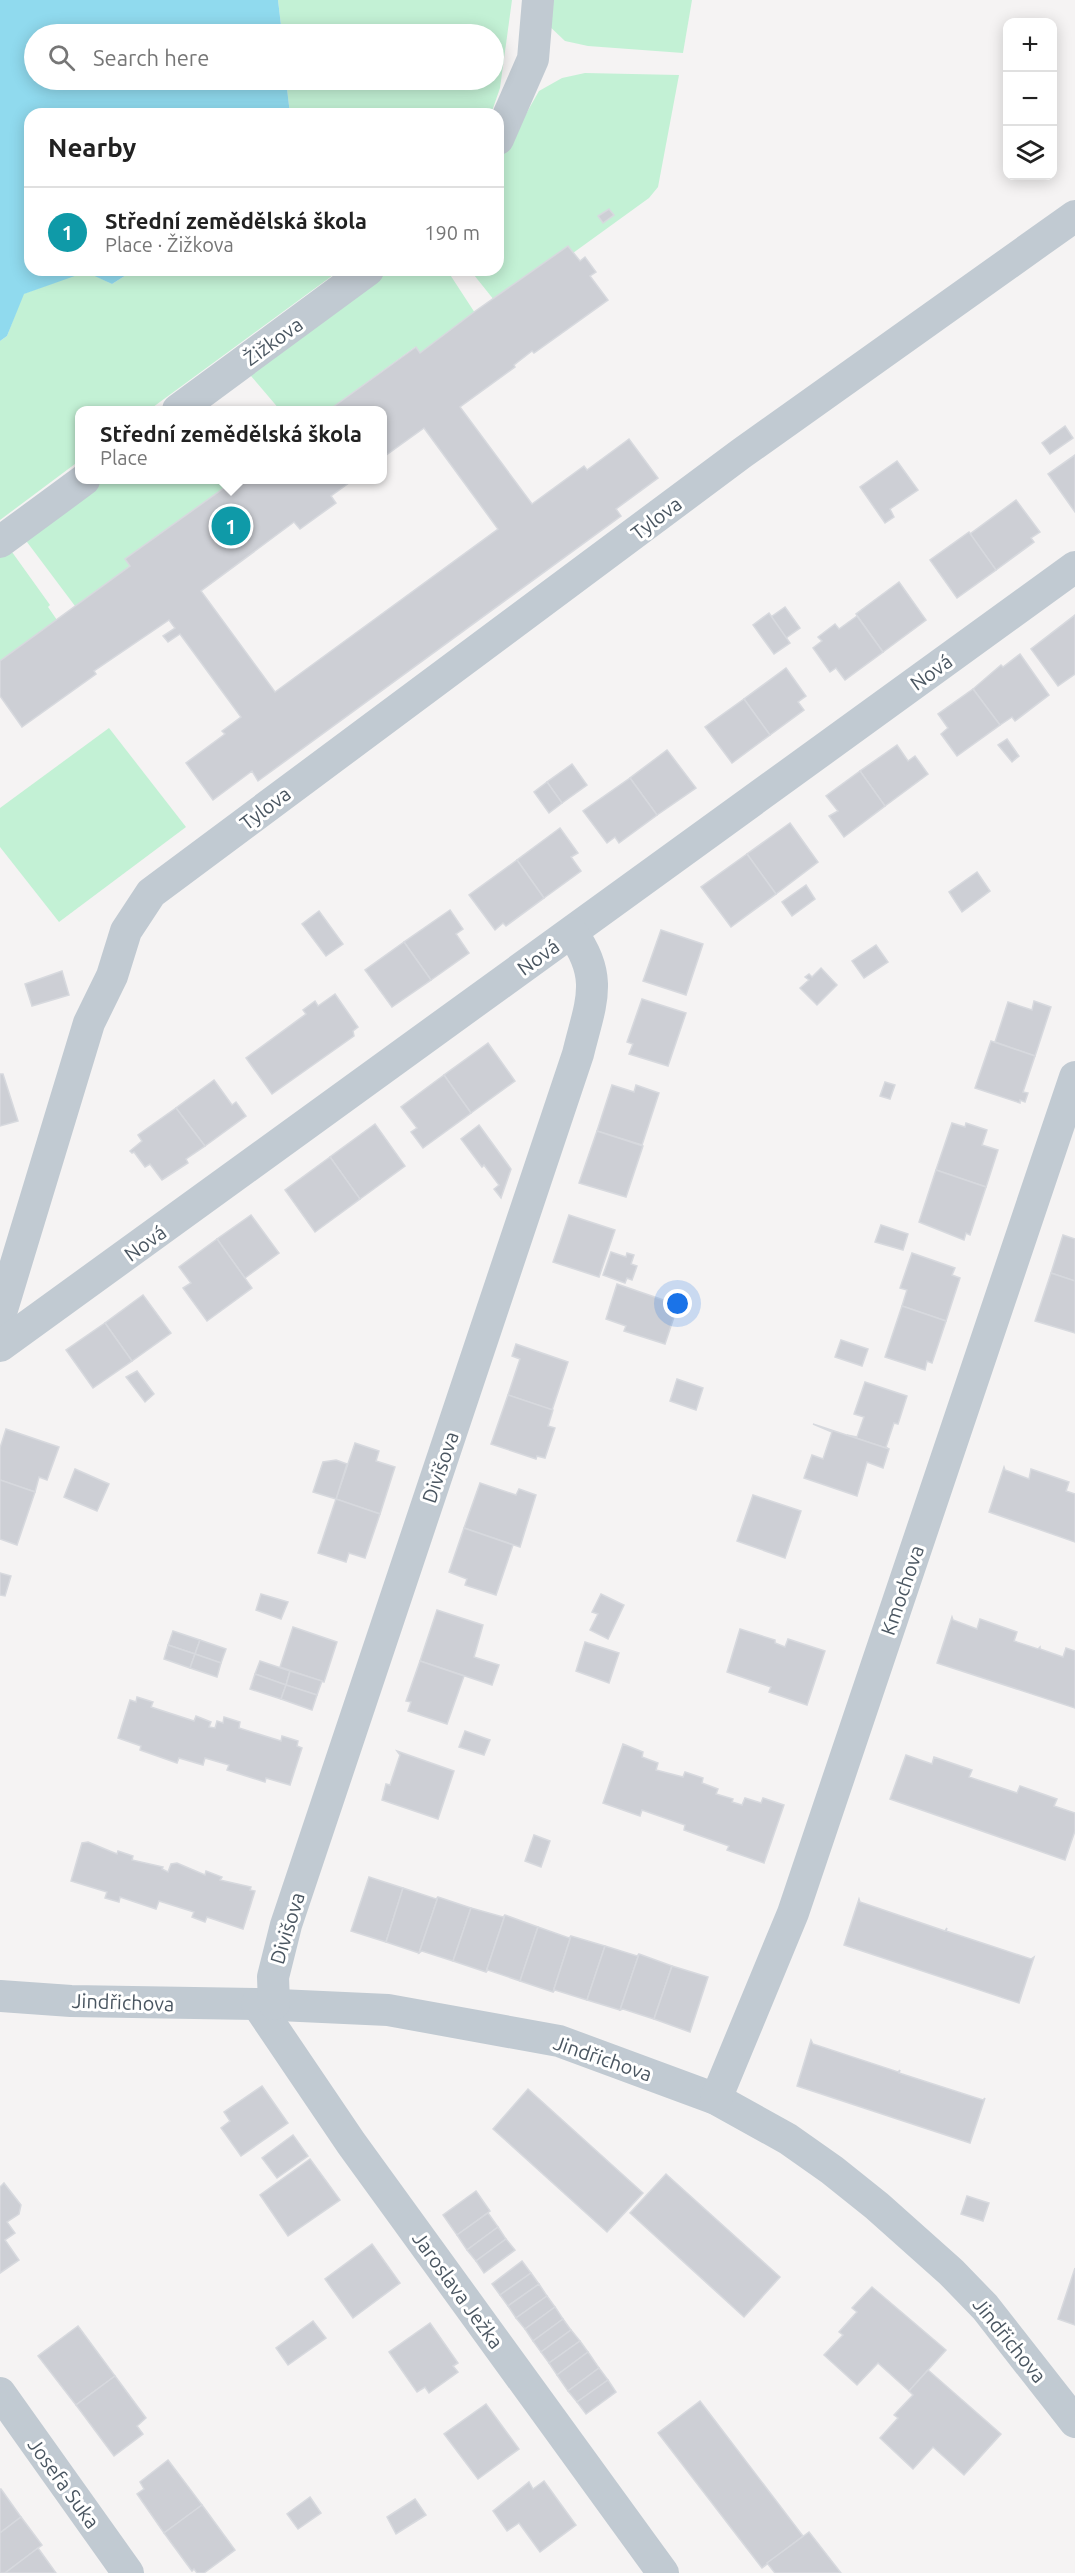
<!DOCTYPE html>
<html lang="en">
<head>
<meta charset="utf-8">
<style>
	body { margin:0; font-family:Ubuntu,sans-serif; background:#f6f6f6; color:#222 }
	.controls { position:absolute; right:18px; top:18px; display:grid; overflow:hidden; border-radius:12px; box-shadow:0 3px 15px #0003 }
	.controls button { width:54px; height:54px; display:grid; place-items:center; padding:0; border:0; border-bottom:2px solid #e0e0e0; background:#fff; color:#222; font:30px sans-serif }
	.you { position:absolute; left:678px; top:1304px; width:21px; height:21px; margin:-15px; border:4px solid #fff; border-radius:50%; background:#1a73e8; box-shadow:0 0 0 9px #1a73e833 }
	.badge { display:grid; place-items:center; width:39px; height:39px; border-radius:50%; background:#1a73e8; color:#fff; font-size:20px; font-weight:700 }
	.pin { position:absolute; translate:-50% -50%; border:3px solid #fff; box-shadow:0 2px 6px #0006 }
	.popup { position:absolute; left:75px; top:406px; width:312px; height:78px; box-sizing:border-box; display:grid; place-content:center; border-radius:12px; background:#fff; filter:drop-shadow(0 2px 4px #0005); font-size:20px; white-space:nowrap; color:#767676 }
	.popup b { font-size:22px; color:#222 }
	.popup::after { content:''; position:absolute; left:50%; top:100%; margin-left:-12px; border:12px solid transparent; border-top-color:#fff }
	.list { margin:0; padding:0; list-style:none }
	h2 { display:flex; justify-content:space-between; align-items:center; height:78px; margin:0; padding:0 24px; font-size:26px }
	h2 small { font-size:20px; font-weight:400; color:#767676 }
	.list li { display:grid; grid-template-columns:39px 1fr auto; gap:18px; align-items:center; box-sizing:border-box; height:90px; padding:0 24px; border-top:2px solid #e0e0e0 }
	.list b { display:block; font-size:22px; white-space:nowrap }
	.list p { margin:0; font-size:20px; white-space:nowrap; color:#767676 }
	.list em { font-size:20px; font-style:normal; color:#767676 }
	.icon { flex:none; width:33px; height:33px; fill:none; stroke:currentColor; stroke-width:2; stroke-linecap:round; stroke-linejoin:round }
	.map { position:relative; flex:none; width:1075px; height:2573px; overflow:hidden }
	.search { position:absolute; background:#fff; box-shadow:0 3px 15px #0003; left:24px; top:24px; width:480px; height:66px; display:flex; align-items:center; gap:15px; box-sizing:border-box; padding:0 21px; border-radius:33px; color:#767676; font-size:22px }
	.panel { position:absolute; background:#fff; box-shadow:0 3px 15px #0003; left:24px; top:108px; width:480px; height:168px; border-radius:18px }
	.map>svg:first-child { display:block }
	.green { fill:#c3f1d5 }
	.water { fill:#90daee }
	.building { fill:#cdcfd5; stroke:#d7d9de; stroke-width:1.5 }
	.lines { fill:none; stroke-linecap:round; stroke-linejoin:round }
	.minor { stroke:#c1cad2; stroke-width:32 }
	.labels { text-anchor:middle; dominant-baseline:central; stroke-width:6; stroke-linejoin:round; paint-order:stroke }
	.street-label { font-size:20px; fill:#4a5661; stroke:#fff }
</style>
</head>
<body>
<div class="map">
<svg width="1075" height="2573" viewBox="0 0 1075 2573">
	<rect width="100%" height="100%" fill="#f5f3f3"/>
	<g class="green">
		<path d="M278 0H512L500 88 491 114H290L286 80H494V34H282Z"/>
		<path d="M541 0H692L683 53 588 46 565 41 544 21Z"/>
		<path d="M585 73 679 75 658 187 649 198 573 253 568 247 494 300 470 270H498V163L539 91 562 78Z"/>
		<path d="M134 270H340L149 410H80L79 461 0 520V341L7 336 23 294 86 271 112 284Z"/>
		<path d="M385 270H447L475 313 420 353 415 347 329 410H280L251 376 252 367Z"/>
		<path d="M99 480H225L228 485 126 559 130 566 75 606 27 542 28 531Z"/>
		<path d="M5 549 12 552 50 605 48 607 57 620 0 661V553Z"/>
		<path d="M109 728 186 827 59 922 0 847V808Z"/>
	</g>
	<path class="water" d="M0 0H278L282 34H34V80H286L290 114H30V270H134L112 284 86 272 24 294 7 336 0 341Z"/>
	<g class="building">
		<path d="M609 209 614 215 603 223 598 216Z"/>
		<path d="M568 246 580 261 585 257 596 272 590 276 608 300 534 353 532 351 514 365 515 367 460 407 532 504 584 466 587 470 629 439 658 478 616 509 621 516 258 781 252 771 213 800 186 763 225 734 222 731 241 717 180 634 168 642 163 636 175 628 169 620 94 671 96 674 22 727 0 696V661L130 566 125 559 228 485 225 480H353L331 496 336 503 300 529 294 522 201 591 275 692 498 529 424 428 382 458V410H329L416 347 420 353 474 312Z"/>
		<path d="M1065 426 1073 438 1050 454 1042 443Z"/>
		<path d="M1075 455V512L1048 474Z"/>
		<path d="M897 461 918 490 890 509 894 517 885 523 860 487Z"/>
		<path d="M1016 500 1040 532 1031 538 1034 542 996 570 970 534Z"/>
		<path d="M969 532 996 570 957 598 930 560Z"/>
		<path d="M899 582 926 620 883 652 856 614Z"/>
		<path d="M785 607 800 628 786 638 771 617Z"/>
		<path d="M769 613 790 643 774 654 753 625Z"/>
		<path d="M1075 615V674L1058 686 1031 649Z"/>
		<path d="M857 616 883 652 845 680 836 668 830 672 813 648 822 641 818 637 835 624 839 629Z"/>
		<path d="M1020 654 1049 695 1015 721 1012 717 1000 725 973 689 1001 665 1003 667Z"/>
		<path d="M786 668 806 696 798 702 804 710 770 735 744 699Z"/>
		<path d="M973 689 1000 725 957 756 941 734 948 728 938 714Z"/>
		<path d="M744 699 770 735 732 763 705 727Z"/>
		<path d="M1007 739 1019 756 1012 762 998 745Z"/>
		<path d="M897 745 908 761 915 756 928 774 885 806 860 771Z"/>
		<path d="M667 750 696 788 657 815 630 778Z"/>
		<path d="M572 764 587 785 562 803 547 782Z"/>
		<path d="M860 771 885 806 844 837 829 816 838 811 826 796Z"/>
		<path d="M630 778 657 815 619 843 615 837 607 843 583 811Z"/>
		<path d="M547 782 562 803 549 813 534 792Z"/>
		<path d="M790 823 818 862 776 894 747 854Z"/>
		<path d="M560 828 578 853 571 857 581 871 544 898 517 860Z"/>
		<path d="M747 854 776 894 731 927 701 887Z"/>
		<path d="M517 860 544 898 506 926 503 923 495 930 469 895Z"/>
		<path d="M977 872 990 891 962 912 949 892Z"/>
		<path d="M806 885 815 899 792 916 782 902Z"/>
		<path d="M450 910 463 929 456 934 469 953 431 980 404 942Z"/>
		<path d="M319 911 343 944 326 956 302 924Z"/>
		<path d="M661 930 703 944 686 995 643 981Z"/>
		<path d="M404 942 431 980 392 1007 365 970Z"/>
		<path d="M876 945 888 962 864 978 852 961Z"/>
		<path d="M821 968 837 985 817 1005 800 988 809 980 805 977 809 974 812 977Z"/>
		<path d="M62 971 69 995 32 1006 25 984Z"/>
		<path d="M335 994 358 1027 353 1031 354 1036 272 1094 246 1058 306 1014 303 1010 315 1001 318 1006Z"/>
		<path d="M642 999 686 1013 668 1066 629 1054 633 1044 627 1042Z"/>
		<path d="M1034 1001 1051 1007 1035 1056 995 1042 1008 1002 1032 1010Z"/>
		<path d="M991 1041 1035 1056 1023 1092 1028 1093 1025 1102 1020 1100V1103L975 1088Z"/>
		<path d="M488 1043 515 1081 471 1113 444 1075Z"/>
		<path d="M0 1074H3L18 1121 0 1126Z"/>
		<path d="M444 1075 471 1113 423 1148 411 1132 417 1128 401 1107Z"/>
		<path d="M214 1080 232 1105 236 1102 246 1116 205 1146 176 1108Z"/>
		<path d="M885 1082 895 1085 890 1099 880 1096Z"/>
		<path d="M612 1085 634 1092 636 1085 659 1093 642 1145 597 1131Z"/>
		<path d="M176 1108 205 1146 186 1159 188 1163 162 1180 150 1164 145 1167 134 1152 132 1153 130 1151 142 1141 138 1135Z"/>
		<path d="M952 1123 965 1127 966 1123 987 1130 982 1145 998 1150 986 1187 936 1170Z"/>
		<path d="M375 1124 405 1166 360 1199 330 1157Z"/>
		<path d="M479 1125 511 1169 501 1198 494 1189 499 1185 484 1165 482 1167 461 1139Z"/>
		<path d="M597 1131 643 1146 626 1197 579 1183Z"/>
		<path d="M330 1157 360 1199 315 1232 285 1190Z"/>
		<path d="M936 1170 986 1187 970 1235 966 1233 964 1240 919 1222Z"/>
		<path d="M251 1215 279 1253 245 1278 217 1239Z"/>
		<path d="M569 1215 615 1230 599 1277 553 1262Z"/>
		<path d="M881 1225 908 1234 903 1250 875 1242Z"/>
		<path d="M1063 1235 1075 1239V1281L1051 1273Z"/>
		<path d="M217 1239 252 1288 207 1321 183 1288 191 1283 179 1267Z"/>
		<path d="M611 1252 626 1257 627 1253 634 1255 631 1264 637 1266 632 1280 627 1278 625 1283 603 1275Z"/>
		<path d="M912 1253 955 1268 952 1275 960 1278 946 1321 902 1306 907 1290 900 1288Z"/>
		<path d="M1051 1273 1075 1281V1333L1035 1321Z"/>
		<path d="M617 1284 678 1305 665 1344 624 1331 626 1326 606 1319Z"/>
		<path d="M143 1295 171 1333 132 1361 105 1323Z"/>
		<path d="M902 1306 946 1321 932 1363 927 1361 925 1370 885 1357Z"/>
		<path d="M105 1323 132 1361 93 1388 66 1350Z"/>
		<path d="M841 1340 868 1349 862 1366 835 1357Z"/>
		<path d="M516 1344 568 1362 552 1410 508 1395 520 1359 512 1356Z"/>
		<path d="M137 1371 154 1394 145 1402 126 1377Z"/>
		<path d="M677 1379 703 1388 696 1410 670 1401Z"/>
		<path d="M865 1382 907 1396 898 1424 894 1423 886 1447 889 1449 847 1435 857 1437 864 1417 854 1414Z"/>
		<path d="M508 1395 553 1410 548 1426 555 1428 545 1458 537 1456 536 1459 491 1444Z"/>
		<path d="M813 1424 889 1449 883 1468 867 1462 857 1496 804 1478 812 1455 823 1459 832 1432Z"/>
		<path d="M6 1429 59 1447 47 1480 39 1477 35 1492 0 1480V1448Z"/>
		<path d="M355 1443 379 1451 376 1461 395 1467 380 1514 336 1499Z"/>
		<path d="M336 1460 347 1464 336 1499 313 1492 323 1462Z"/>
		<path d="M1004 1467 1005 1470 1029 1479 1031 1469 1069 1482 1066 1491 1075 1494V1542L989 1512Z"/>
		<path d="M75 1469 109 1484 97 1511 64 1497Z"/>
		<path d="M0 1480 35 1492 17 1545 0 1539Z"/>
		<path d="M480 1483 516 1495 519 1489 536 1495 520 1547 464 1528Z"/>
		<path d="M753 1495 801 1511 785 1558 737 1541Z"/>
		<path d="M336 1499 380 1514 365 1558 349 1553 346 1562 318 1553Z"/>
		<path d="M464 1528 513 1545 496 1595 465 1585 467 1579 449 1572Z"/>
		<path d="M0 1573 11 1576 5 1596 0 1595Z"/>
		<path d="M261 1594 288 1602 281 1619 256 1610Z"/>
		<path d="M601 1594 624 1605 608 1639 590 1630 598 1614 592 1612Z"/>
		<path d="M437 1610 483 1625 474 1657 499 1665 492 1685 420 1661Z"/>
		<path d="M952 1617 953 1620 977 1629 980 1619 1017 1632 1014 1641 1038 1649 1040 1647V1649L1063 1657 1066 1648 1075 1651V1708L937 1663Z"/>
		<path d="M293 1627 337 1642 324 1682 280 1667Z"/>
		<path d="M740 1629 775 1640V1643L785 1647 788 1639 825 1651 807 1705 769 1692 771 1687 727 1672Z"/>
		<path d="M173 1631 200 1640 195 1654 168 1645Z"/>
		<path d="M200 1640 226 1649 221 1663 195 1654Z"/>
		<path d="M585 1642 619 1653 609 1683 576 1671Z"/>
		<path d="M168 1645 195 1654 190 1668 164 1659Z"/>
		<path d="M195 1654 221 1663 217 1677 190 1668Z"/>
		<path d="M260 1661 290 1671 286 1685 255 1674Z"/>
		<path d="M420 1661 464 1676 447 1724 408 1711 411 1702 406 1701Z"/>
		<path d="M290 1671 322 1681 317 1695 286 1685Z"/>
		<path d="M255 1674 286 1685 281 1699 250 1689Z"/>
		<path d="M286 1685 317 1695 312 1710 281 1699Z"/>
		<path d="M137 1697 153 1702 151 1707 194 1721 196 1716 211 1722 209 1727 215 1728 217 1721 223 1723 224 1717 240 1722 239 1728 281 1741 282 1736 298 1741 297 1746 302 1748 290 1785 266 1778 265 1782 227 1770 229 1765 205 1758 203 1765 179 1758 177 1763 140 1750 141 1746 118 1738 130 1700 136 1702Z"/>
		<path d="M465 1731 490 1740 484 1755 459 1747Z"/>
		<path d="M623 1744 643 1752 642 1757 658 1763 656 1770 683 1777 685 1772 703 1778 702 1783 718 1789 716 1794 733 1799 732 1802 742 1805 745 1798 761 1803 763 1798 784 1805 764 1863 727 1850 729 1846 684 1830 685 1825 642 1810 640 1816 603 1803Z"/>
		<path d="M397 1751 454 1771 438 1819 382 1800 386 1784 390 1785 400 1755Z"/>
		<path d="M906 1755 932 1764 934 1757 972 1770 969 1777 1017 1793 1020 1786 1057 1799 1054 1806 1075 1813V1831L1065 1860 890 1799Z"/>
		<path d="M534 1835 550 1841 541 1867 525 1861Z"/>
		<path d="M88 1842 117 1854 118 1851 133 1856 132 1860 163 1867 162 1869 168 1872 171 1864 177 1863 205 1875 206 1871 222 1877 220 1880 251 1887 250 1890 255 1891 243 1929 207 1917 205 1922 192 1917 194 1912 159 1901 156 1909 120 1897 119 1902 105 1898 107 1892 71 1881 82 1843Z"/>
		<path d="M369 1877 403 1888 386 1942 351 1931Z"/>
		<path d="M403 1888 436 1899 438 1897 419 1953 386 1942Z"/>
		<path d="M438 1897 471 1908 453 1961 422 1951 419 1953Z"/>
		<path d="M859 1899 860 1902 945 1931 947 1928 946 1931 1031 1959 1034 1957 1019 2003 844 1945Z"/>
		<path d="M471 1908 503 1917 505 1915 486 1972 453 1961Z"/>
		<path d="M505 1915 538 1927 520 1981 488 1970 486 1972Z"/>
		<path d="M538 1927 569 1938 571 1936 553 1992 520 1981Z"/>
		<path d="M571 1936 605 1946 587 2000 555 1990 553 1992Z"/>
		<path d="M605 1946 637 1956 639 1954 620 2010 587 2000Z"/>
		<path d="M639 1954 672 1966 654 2019 623 2009 620 2010Z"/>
		<path d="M672 1966 708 1977 690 2032 654 2019Z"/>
		<path d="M811 2040 813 2044 898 2072 900 2070 899 2073 983 2100 985 2098 970 2143 797 2086Z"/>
		<path d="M262 2086 288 2123 241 2156 221 2128 230 2121 224 2112Z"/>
		<path d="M528 2089 643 2193 607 2232 493 2129Z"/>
		<path d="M293 2135 308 2156 277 2178 262 2158Z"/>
		<path d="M310 2159 340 2200 288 2236 260 2195Z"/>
		<path d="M666 2174 780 2277 744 2317 630 2213Z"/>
		<path d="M4 2183 21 2205 19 2214 7 2222 15 2233 5 2240 19 2260 0 2273V2187Z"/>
		<path d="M476 2191 490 2211 457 2235 443 2215Z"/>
		<path d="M967 2196 989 2203 983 2221 961 2214Z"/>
		<path d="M488 2213 498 2227 467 2250 457 2235Z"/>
		<path d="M498 2227 506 2239 476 2261 467 2250Z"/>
		<path d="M506 2239 515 2250 484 2273 476 2261Z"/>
		<path d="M372 2244 400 2283 353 2318 325 2279Z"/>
		<path d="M522 2261 531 2273 500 2295 492 2284Z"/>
		<path d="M1075 2268V2325L1058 2319Z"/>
		<path d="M531 2273 539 2284 508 2306 500 2295Z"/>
		<path d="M539 2284 547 2296 516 2318 508 2306Z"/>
		<path d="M872 2287 946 2350 909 2391 878 2363 857 2385 824 2355 843 2335 839 2332 857 2312 852 2308Z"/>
		<path d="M547 2296 555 2307 525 2329 516 2318Z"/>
		<path d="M555 2307 563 2319 533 2341 525 2329Z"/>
		<path d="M563 2319 571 2330 541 2352 533 2341Z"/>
		<path d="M313 2321 326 2338 288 2365 276 2348Z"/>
		<path d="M430 2323 458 2363 453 2366 458 2372 429 2393 425 2387 417 2392 389 2352Z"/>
		<path d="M78 2326 115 2376 76 2405 38 2356Z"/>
		<path d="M571 2330 580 2341 549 2363 541 2352Z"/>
		<path d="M580 2341 588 2352 557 2375 549 2363Z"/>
		<path d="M588 2352 599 2368 568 2391 557 2375Z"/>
		<path d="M599 2368 608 2380 577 2402 568 2391Z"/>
		<path d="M928 2370 1001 2434 964 2475 933 2447 913 2469 880 2438 898 2418 894 2415 913 2395 909 2391Z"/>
		<path d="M115 2376 146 2418 137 2426 143 2434 114 2456 76 2405Z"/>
		<path d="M608 2380 616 2392 586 2414 577 2402Z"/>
		<path d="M700 2401 803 2536 762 2568 658 2433Z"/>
		<path d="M486 2404 519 2449 478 2479 444 2434Z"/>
		<path d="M168 2460 202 2505 164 2533 137 2494 144 2489 140 2482Z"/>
		<path d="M544 2481 576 2525 540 2552 519 2523 507 2531 493 2511 529 2482 533 2489Z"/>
		<path d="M1 2489 21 2517 0 2533V2489Z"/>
		<path d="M310 2497 321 2513 298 2529 287 2514Z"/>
		<path d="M415 2499 426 2515 396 2534 387 2517Z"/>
		<path d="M202 2505 235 2550 204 2573H197L194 2569 192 2571 164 2533Z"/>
		<path d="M21 2517 42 2545 5 2573H0V2533Z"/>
		<path d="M809 2532 841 2573H775L767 2563Z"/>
		<path d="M38 2548 56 2573H5Z"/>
	</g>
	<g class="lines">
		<g class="minor">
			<path d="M498 139 533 59 538 0"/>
			<path d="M178 410 368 270"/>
			<path d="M0 542 84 480"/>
			<path d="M0 1316 89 1023 112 976 126 931 151 893 742 453 1075 216"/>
			<path d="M0 1346 1075 567"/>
			<path d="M0 1996 71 2001 257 2004 388 2010 559 2041 716 2099 788 2139 832 2170 877 2206 951 2272 985 2307 1075 2422"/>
			<path d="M257 2004 351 2143 663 2573"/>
			<path d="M274 2004 273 1977 286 1925 578 1054C590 1004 605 978 572 933"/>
			<path d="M716 2099 793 1913 1075 1077"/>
			<path d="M0 2393 128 2573"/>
		</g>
	</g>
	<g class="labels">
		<g class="street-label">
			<text transform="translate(273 341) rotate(-36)">Žižkova</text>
			<text transform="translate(656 518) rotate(-37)">Tylova</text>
			<text transform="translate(931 672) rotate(-36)">Nová</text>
			<text transform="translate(265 808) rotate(-37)">Tylova</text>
			<text transform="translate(538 957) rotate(-36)">Nová</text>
			<text transform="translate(145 1243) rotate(-36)">Nová</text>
			<text transform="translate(440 1467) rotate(-71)">Divišova</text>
			<text transform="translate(902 1590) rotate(-71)">Kmochova</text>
			<text transform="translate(287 1928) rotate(-73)">Divišova</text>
			<text transform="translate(123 2002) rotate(2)">Jindřichova</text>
			<text transform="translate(603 2058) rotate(19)">Jindřichova</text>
			<text transform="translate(458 2290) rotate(54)">Jaroslava Ježka</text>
			<text transform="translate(1010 2340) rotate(51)">Jindřichova</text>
			<text transform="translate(64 2483) rotate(54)">Josefa Suka</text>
		</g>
	</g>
</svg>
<div class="controls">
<button>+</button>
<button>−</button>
<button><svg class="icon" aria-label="layers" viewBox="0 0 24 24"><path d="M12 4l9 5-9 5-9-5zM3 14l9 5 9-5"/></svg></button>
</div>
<div class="you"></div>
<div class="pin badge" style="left:231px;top:526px;background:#0f9aa8">1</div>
<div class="popup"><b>Střední zemědělská škola</b>Place</div>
<div class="search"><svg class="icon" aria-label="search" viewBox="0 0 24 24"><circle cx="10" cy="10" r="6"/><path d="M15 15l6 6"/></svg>Search here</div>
<section class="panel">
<h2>Nearby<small></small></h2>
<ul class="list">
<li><span class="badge" style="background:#0f9aa8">1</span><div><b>Střední zemědělská škola</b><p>Place · Žižkova</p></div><em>190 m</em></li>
</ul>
</section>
</div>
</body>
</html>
